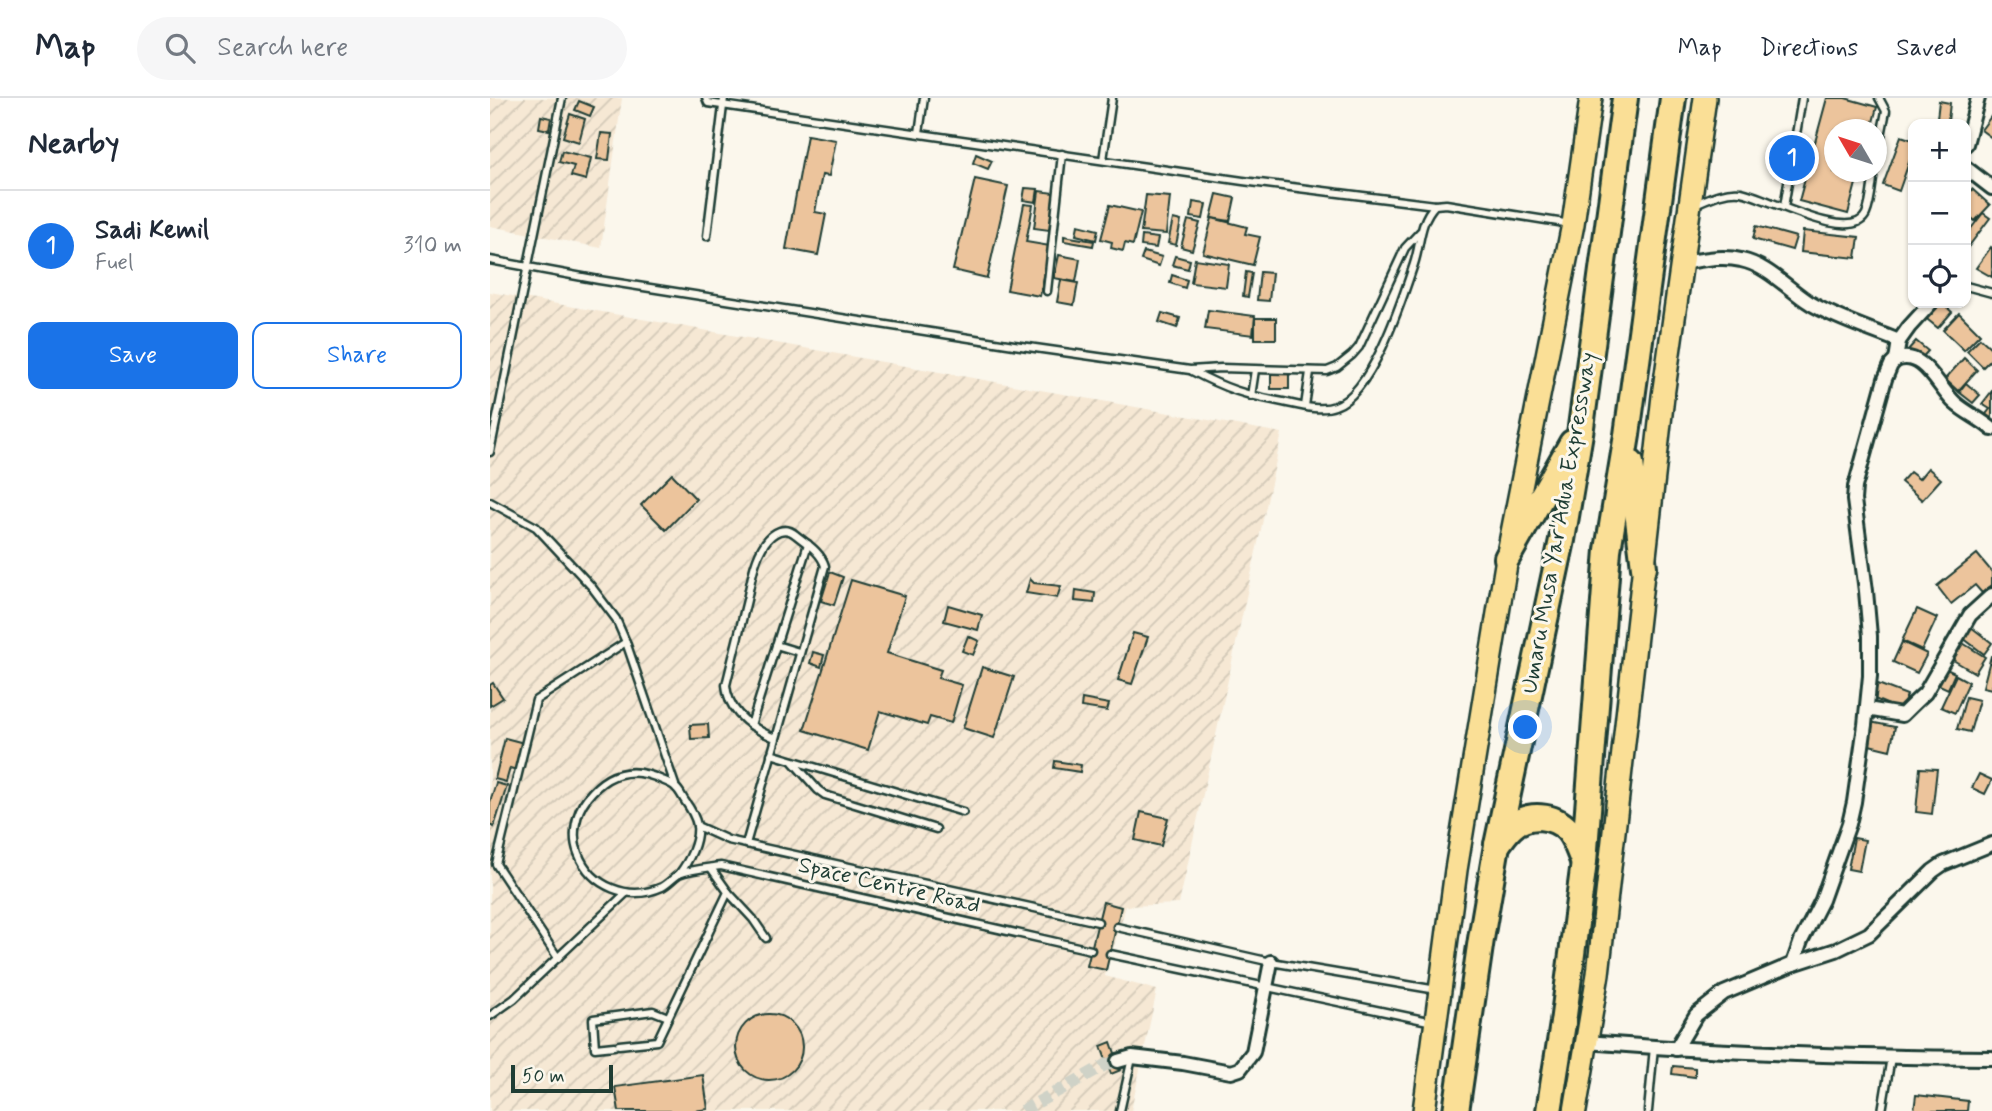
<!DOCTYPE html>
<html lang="en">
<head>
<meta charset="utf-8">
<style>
	body { margin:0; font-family:Mynerve,sans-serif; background:#f6f6f7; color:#1f2937 }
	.controls { position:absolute; right:21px; top:21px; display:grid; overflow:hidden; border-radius:14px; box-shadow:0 2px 5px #0004 }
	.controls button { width:63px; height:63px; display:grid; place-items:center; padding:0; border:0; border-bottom:2px solid #e0e1e3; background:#fff; color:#1f2937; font:35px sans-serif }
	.compass { position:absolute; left:1334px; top:21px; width:63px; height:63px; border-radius:50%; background:#fff; box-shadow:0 2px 5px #0004; rotate:309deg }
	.scale { position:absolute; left:21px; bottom:18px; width:102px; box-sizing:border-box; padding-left:7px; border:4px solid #1f3d34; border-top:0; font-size:19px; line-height:24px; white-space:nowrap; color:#1f3d34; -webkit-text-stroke:5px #fbf7ec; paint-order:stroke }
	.you { position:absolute; left:1036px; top:630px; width:24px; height:24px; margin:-18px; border:5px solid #fff; border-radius:50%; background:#1a73e8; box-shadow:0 0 0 10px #1a73e833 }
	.badge { display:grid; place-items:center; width:46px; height:46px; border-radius:50%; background:#1a73e8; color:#fff; font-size:23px; font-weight:700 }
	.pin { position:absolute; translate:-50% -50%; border:4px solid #fff; box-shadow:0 2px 7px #0006 }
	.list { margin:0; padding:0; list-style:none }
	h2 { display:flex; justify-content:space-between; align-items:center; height:91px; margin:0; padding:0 28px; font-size:30px }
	h2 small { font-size:23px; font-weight:400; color:#747a83 }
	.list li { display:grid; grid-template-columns:46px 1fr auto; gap:21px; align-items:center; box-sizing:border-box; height:112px; padding:0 28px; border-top:2px solid #e0e1e3 }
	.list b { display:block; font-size:26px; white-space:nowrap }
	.list p { margin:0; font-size:23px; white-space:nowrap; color:#747a83 }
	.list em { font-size:23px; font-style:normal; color:#747a83 }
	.actions { display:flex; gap:14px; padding:21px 28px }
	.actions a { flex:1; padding:16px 0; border:2px solid #1a73e8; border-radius:14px; text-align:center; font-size:24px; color:#1a73e8 }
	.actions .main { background:#1a73e8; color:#fff }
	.icon { flex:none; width:38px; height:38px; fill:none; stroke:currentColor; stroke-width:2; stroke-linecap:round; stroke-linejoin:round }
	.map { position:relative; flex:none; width:1502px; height:1013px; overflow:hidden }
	header { display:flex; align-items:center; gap:42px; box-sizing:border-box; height:98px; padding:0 35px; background:#fff; border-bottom:2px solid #e0e1e3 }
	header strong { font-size:33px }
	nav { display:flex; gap:38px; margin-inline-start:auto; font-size:24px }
	.search { width:490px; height:63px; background:#f6f6f7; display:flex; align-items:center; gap:18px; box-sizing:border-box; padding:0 24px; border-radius:38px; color:#747a83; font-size:26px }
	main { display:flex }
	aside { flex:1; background:#fff }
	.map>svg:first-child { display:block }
	.industrial { fill:url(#industrial-furrows) }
	.building { fill:#ecc49c; stroke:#1f3d34; stroke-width:2 }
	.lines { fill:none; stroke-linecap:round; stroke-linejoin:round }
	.minor-tunnel { stroke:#cfd2c7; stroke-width:12; stroke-dasharray:12 6; stroke-linecap:butt }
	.service-casing { stroke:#1f3d34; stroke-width:11 }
	.minor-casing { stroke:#1f3d34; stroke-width:18 }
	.trunk-casing { stroke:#1f3d34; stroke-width:26 }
	.motorway-casing { stroke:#1f3d34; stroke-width:30 }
	.service { stroke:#fbf7ec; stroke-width:6 }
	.minor { stroke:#fbf7ec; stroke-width:12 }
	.trunk { stroke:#fadf96; stroke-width:21 }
	.motorway { stroke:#fadf96; stroke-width:24 }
	.labels { text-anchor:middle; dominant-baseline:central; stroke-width:6; stroke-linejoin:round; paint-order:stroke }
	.street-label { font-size:23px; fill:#1f3d34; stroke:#fbf7ec }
</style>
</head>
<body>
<header>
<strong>Map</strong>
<div class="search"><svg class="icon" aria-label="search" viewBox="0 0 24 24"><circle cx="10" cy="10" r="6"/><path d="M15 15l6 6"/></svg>Search here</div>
<nav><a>Map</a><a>Directions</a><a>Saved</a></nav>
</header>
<main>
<aside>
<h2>Nearby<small></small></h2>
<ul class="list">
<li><span class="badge">1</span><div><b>Sadi Kemil</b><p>Fuel</p></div><em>310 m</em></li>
</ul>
<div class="actions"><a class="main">Save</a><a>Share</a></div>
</aside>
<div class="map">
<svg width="1502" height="1013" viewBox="0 0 1502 1013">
	<defs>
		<pattern id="industrial-furrows" width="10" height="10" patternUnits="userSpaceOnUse" patternTransform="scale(1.75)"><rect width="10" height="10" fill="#f6e8d4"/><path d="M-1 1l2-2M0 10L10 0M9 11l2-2" fill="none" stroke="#d2c8b7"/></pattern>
	</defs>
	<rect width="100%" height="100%" fill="#fbf7ec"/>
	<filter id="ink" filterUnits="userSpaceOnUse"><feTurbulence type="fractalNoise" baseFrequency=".0143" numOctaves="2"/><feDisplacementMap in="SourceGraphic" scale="14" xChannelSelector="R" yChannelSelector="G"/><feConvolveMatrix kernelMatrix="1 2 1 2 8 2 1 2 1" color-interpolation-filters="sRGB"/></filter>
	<g filter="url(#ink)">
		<g class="industrial">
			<path d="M0 0H132L111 150 0 128Z"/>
			<path d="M0 194 792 335 689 806 636 808 615 878 667 892 641 1013H0Z"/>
		</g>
		<g class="building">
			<path d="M1337 0H1355L1387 9 1381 32H1344V74H1369L1358 116 1309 103Z"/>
			<path d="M89 3 104 9 100 18 85 12Z"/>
			<path d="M1449 3 1460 5 1458 23 1447 21Z"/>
			<path d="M80 16 95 21 89 44 73 39Z"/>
			<path d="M1502 17V40L1491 32Z"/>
			<path d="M51 18 61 20 59 32 49 30Z"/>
			<path d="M111 35 122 36 119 62 107 61Z"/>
			<path d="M317 37 346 42 339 78 332 77 325 114 336 116 328 157 296 151Z"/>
			<path d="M1411 38 1423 42V53L1409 93 1393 87Z"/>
			<path d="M72 53 101 60 96 82 81 78 84 68 69 64Z"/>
			<path d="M486 56 502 63 498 71 483 65Z"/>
			<path d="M485 81 518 88 497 180 463 172Z"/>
			<path d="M535 90 548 91 546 104 533 102Z"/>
			<path d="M1482 91 1500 107 1485 123 1476 115V99Z"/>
			<path d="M549 93 564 95 559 132 544 130Z"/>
			<path d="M727 96 745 100 740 123 721 120Z"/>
			<path d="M656 97 680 99 676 136 651 134Z"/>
			<path d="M703 104 716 106 713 121 701 119Z"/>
			<path d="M534 106 543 107 536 144 560 148 550 198 517 192Z"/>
			<path d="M620 107 651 114 643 147 635 145 633 153 621 150 622 144 611 141Z"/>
			<path d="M1493 115 1500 120 1476 152V137Z"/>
			<path d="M722 120 757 129 755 136 770 139 763 167 713 155Z"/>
			<path d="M683 121 691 123 686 147 678 145Z"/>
			<path d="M698 122 710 125 702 152 691 149Z"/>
			<path d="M588 127 608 132 606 142 586 137Z"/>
			<path d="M1266 128 1306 139 1302 152 1263 141Z"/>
			<path d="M1313 133 1369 139 1366 160 1311 154Z"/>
			<path d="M574 138 604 143 603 148 574 143Z"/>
			<path d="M652 138 668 140 666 150 651 148Z"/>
			<path d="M1501 149 1502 150V179L1486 170Z"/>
			<path d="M654 154 672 159 669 168 651 162Z"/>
			<path d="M569 157 590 161 586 184 564 180Z"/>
			<path d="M685 158 700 162 698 171 682 167Z"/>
			<path d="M705 161 739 166 736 189 701 185Z"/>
			<path d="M756 174 762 175 758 199 753 198Z"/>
			<path d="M770 174 782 175 779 203 767 202Z"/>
			<path d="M682 177 697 182 695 190 680 185Z"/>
			<path d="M571 182 588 185 584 207 567 204Z"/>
			<path d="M1445 205H1452L1462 214 1448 230 1433 218Z"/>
			<path d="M718 212 765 218 763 237 715 231Z"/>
			<path d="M672 215 690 220 687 230 669 224Z"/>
			<path d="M1469 215 1490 236 1474 252 1453 232Z"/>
			<rect x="765" y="220" width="21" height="21"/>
			<path d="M1490 240 1502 251V260L1493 269 1477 253Z"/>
			<path d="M1426 243 1438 253 1429 263 1417 253Z"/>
			<path d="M1474 260 1487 272 1468 293 1455 281Z"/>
			<rect x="781" y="274" width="18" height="17"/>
			<path d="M1476 285 1490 297 1483 305 1469 294Z"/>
			<path d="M1502 293V322L1500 325 1493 320 1500 311 1492 306Z"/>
			<path d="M1438 370 1451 381 1432 402 1411 384 1420 374 1429 381Z"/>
			<path d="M182 376 206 401 176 432 151 407Z"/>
			<path d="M1487 456 1502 474V487L1492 495 1485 487 1461 506 1447 488Z"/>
			<path d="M340 474 353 479 344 507 331 503Z"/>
			<path d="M540 481 544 485 571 488 567 500 536 495Z"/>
			<path d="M361 482 415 498 397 555 451 572 448 580 472 587 461 625 440 619 437 627 390 613 378 652 314 632Z"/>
			<path d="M586 492 605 495 604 505 585 503Z"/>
			<path d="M458 507 492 517 488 532 454 523Z"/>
			<path d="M1427 511 1447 520 1432 552 1412 543Z"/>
			<path d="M1481 529 1502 545 1494 556 1473 540Z"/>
			<path d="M643 535 658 539 642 586 628 582Z"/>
			<path d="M478 538 489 543 483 557 472 553Z"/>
			<path d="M1468 542 1495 559 1485 575 1458 559Z"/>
			<path d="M1412 544 1437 556 1427 575 1403 564Z"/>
			<path d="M323 554 334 557 331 569 320 565Z"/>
			<path d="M1501 558H1502V591L1493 589Z"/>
			<path d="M492 569 524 579 504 640 473 630Z"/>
			<path d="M1452 569 1465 575 1458 591 1445 585Z"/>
			<path d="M1466 577 1479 584 1465 615 1451 609Z"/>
			<path d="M3 585 13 600 0 608V587Z"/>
			<path d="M1388 586 1417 597 1411 612 1382 600Z"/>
			<path d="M1476 599 1489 602 1480 634 1467 631Z"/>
			<path d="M592 601 619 606 617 613 591 609Z"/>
			<path d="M1380 624 1405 629 1400 652 1375 646Z"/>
			<path d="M218 626 219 640 201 641 200 627Z"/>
			<path d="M15 640 34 645 27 672 20 670 16 684 5 681Z"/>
			<path d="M565 663 591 667 590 674 564 670Z"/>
			<path d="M1430 670 1447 671 1442 716 1426 714Z"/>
			<path d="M1489 676 1502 682 1495 696 1482 690Z"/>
			<path d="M6 685 17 688 4 729 0 727V704Z"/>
			<path d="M651 714 678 720 671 748 645 742Z"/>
			<path d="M1364 740 1375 742 1369 773 1358 771Z"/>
			<path d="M613 804 631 809 616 872 597 868Z"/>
			<circle cx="279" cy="949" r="33"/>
			<path d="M621 944 631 972 621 976 611 948Z"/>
			<path d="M1183 968 1205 970V979L1182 976Z"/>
			<path d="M213 977 218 1011 204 1013H129L125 989Z"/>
			<path d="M1426 997 1478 1003 1477 1013H1424Z"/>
		</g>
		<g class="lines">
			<path class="minor-tunnel" d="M532 1013 617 966 628 963"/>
			<defs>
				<g id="service">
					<path d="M216 0 218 5 753 83 945 107"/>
					<path d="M429 35 434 0"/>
					<path d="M613 62 622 0"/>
					<path d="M1386 63 1396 13 1389 0"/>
					<path d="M1205 106C1219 100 1235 92 1251 94 1275 98 1362 147 1376 116 1381 105 1382 85 1384 74"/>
					<path d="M1294 109 1312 0"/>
					<path d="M217 138 234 0"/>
					<path d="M0 162 109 182 524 247 700 272 731 270 837 273 847 269 862 257 869 249 915 150 930 134"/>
					<path d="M1476 188 1502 195"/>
					<path d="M557 193 572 56"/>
					<path d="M702 273C736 291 755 297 793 304 808 307 830 314 845 308 882 296 912 202 924 166 931 145 929 124 945 107L956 106 1081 126"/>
					<path d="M761 298 765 272"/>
					<path d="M815 308 820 274"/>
					<path d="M0 354 72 0"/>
					<path d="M0 404 46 429 101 488 126 521 136 544 185 687"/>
					<path d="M286 547 309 554"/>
					<path d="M261 627 318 446"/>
					<path d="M281 656 473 714"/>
					<path d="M303 664 328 692 335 697 446 731"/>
					<path d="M207 728 238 742 608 824"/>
					<path d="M256 746 335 468C331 454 317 446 306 437 295 427 283 434 275 445 264 461 261 483 257 502 250 530 243 558 236 587 238 614 261 630 285 640"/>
					<path d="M189 776C199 763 209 744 207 727 205 718 200 710 195 703 192 699 190 693 186 690 183 686 177 684 172 682 143 668 118 673 97 700 86 714 81 737 88 755 101 789 139 804 172 789 178 786 183 780 189 776 201 771 218 770 231 768L601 852"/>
					<path d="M238 794 263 821 276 840"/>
					<path d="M627 829 781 864 947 892"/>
					<path d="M620 856 943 924"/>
					<path d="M68 860 6 766 46 602 136 544"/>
					<path d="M0 918 24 901 136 795"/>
					<path d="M129 947 167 943 238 794 221 770"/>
					<path d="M124 948 105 950 103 921 163 913 178 919"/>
					<path d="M630 1013 642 960"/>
					<path d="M1158 1013 1164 949"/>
					<path d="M1392 1013 1401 959"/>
				</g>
				<g id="minor">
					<path d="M1476 46 1488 0"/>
					<path d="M1476 70 1502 90"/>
					<path d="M1192 165C1211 162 1232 157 1251 162 1277 167 1298 191 1320 205 1347 221 1380 231 1409 243"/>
					<path d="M1406 262C1433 250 1449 291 1465 305 1476 315 1491 321 1502 331"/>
					<path d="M1377 611 1412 617C1420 609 1427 602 1435 595L1480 517 1502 497"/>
					<path d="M1303 866 1311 843 1332 802 1359 726 1364 704 1375 627 1380 578V538L1376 493 1364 402 1365 389 1395 281 1401 267 1406 262 1409 243 1419 229 1441 205"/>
					<path d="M1096 944C1231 955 1367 959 1502 960"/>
					<path d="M1186 951 1206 917 1234 895 1303 866 1346 852 1379 836 1443 773 1453 766 1502 746"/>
					<path d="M628 963 642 959 693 965 741 974 750 971 763 954 781 864"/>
				</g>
				<g id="trunk">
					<path d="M934 1013 966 772 1017 460 1083 126 1101 0"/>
					<path d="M1085 1013 1108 876 1173 298 1215 0"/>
				</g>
				<g id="motorway">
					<path d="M1141 365 1154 469"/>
					<path d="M1017 460 1082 345"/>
					<path d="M1007 747C1012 741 1016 734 1022 729 1038 714 1064 717 1078 732 1085 740 1089 753 1093 763"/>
					<path d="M966 1013 991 841 1007 747 1072 442 1091 329 1135 0"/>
					<path d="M1059 1013 1073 925 1094 764 1118 452 1137 337 1183 0"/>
				</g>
			</defs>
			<use href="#service" class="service-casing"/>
			<use href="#minor" class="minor-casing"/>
			<use href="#trunk" class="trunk-casing"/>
			<use href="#motorway" class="motorway-casing"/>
			<use href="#service" class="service"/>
			<use href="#minor" class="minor"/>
			<use href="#trunk" class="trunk"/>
			<use href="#motorway" class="motorway"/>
		</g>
	</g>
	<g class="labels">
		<g class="street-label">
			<text transform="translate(1070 425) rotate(-80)">Umaru Musa Yar'Adua Expressway</text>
			<text transform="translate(399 788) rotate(13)">Space Centre Road</text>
		</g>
	</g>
</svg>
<div class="controls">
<button>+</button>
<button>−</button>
<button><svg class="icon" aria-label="locate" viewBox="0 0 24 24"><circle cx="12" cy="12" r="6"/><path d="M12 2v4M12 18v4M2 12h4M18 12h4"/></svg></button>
</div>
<svg class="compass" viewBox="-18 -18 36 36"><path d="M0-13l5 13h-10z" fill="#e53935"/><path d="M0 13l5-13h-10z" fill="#747a83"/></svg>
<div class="scale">50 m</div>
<div class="you"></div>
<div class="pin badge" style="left:1302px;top:60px">1</div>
</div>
</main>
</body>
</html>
